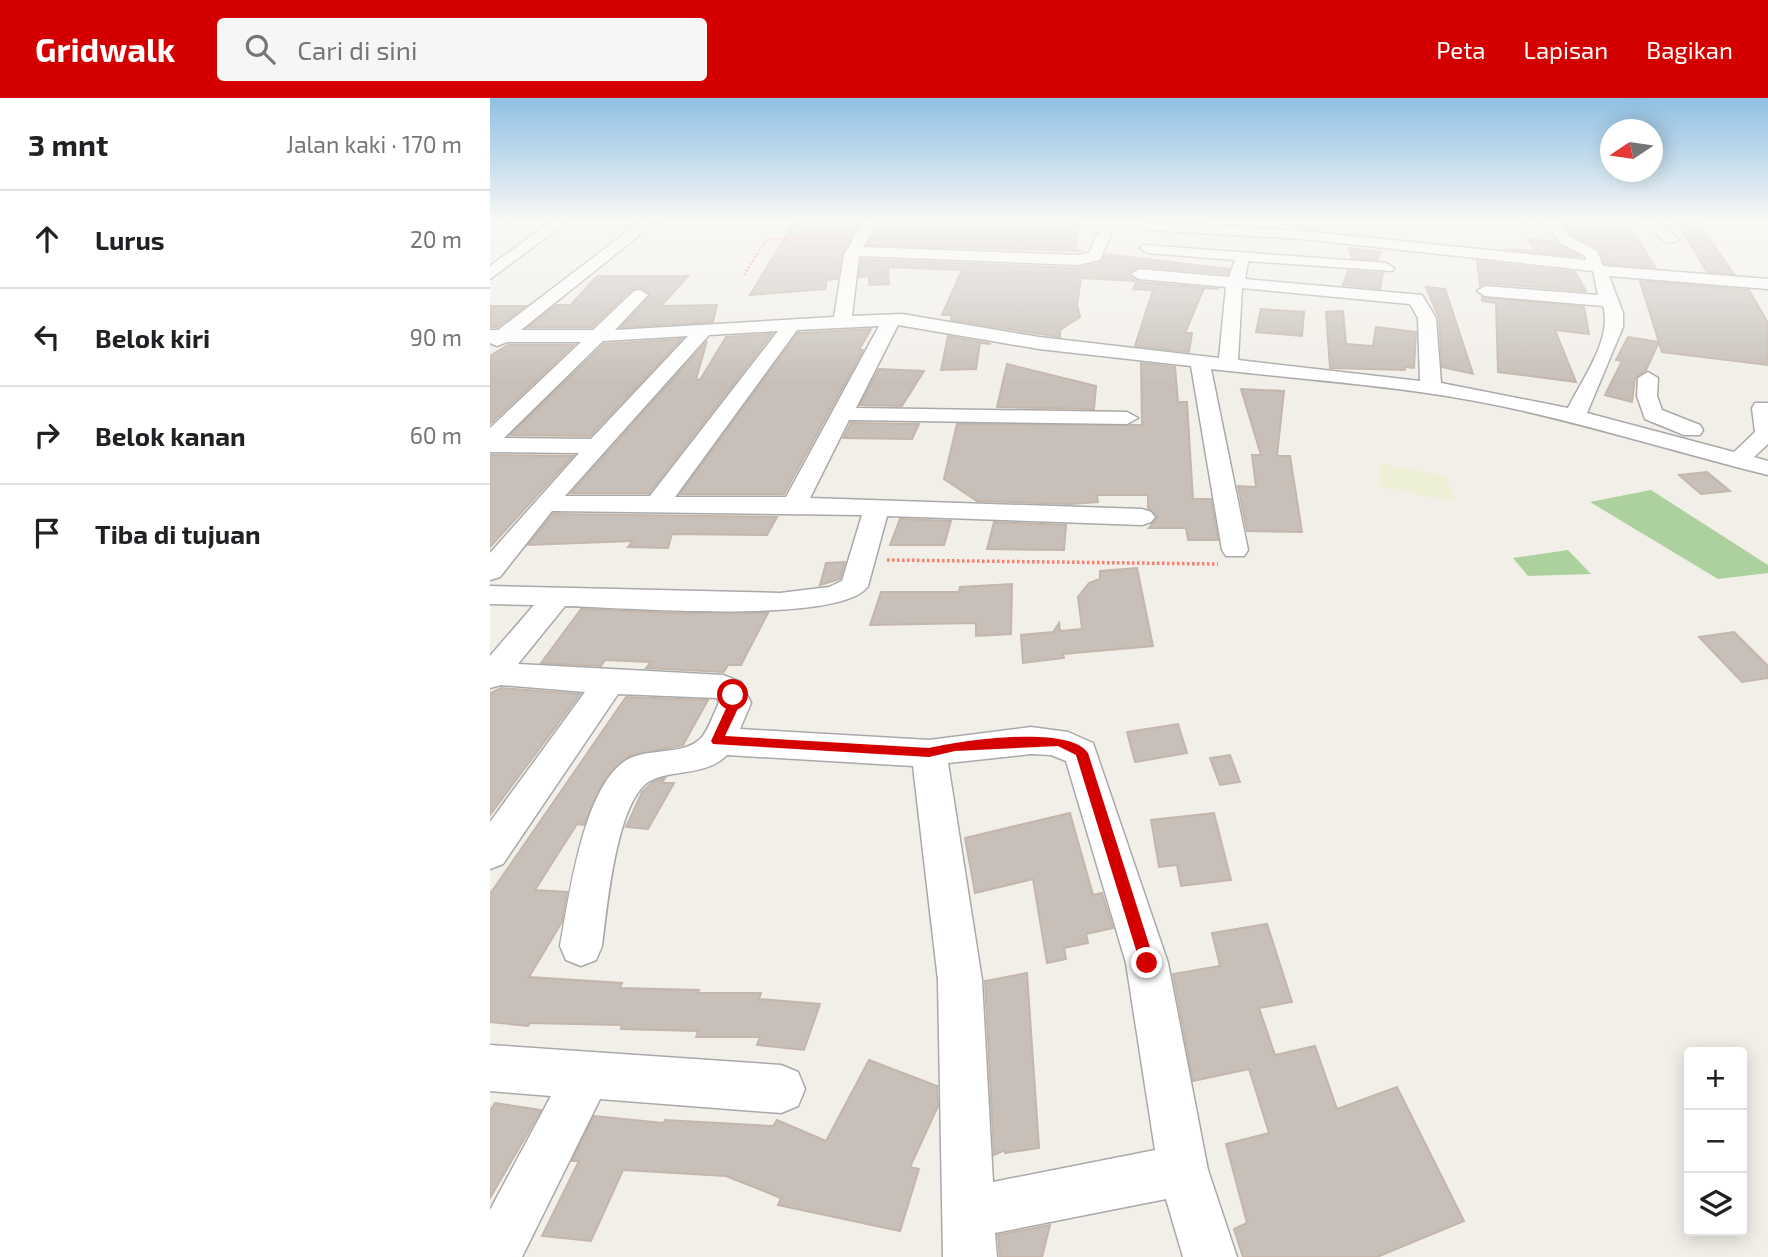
<!DOCTYPE html>
<html lang="id">
<head>
<meta charset="utf-8">
<style>
	body { margin:0; font-family:"Exo 2",sans-serif; background:#f6f6f6; color:#202124 }
	.controls { position:absolute; right:21px; bottom:21px; display:grid; overflow:hidden; border-radius:7px; box-shadow:0 4px 18px #0003 }
	.controls button { width:63px; height:63px; display:grid; place-items:center; padding:0; border:0; border-bottom:2px solid #e0e0e0; background:#fff; color:#202124; font:35px sans-serif }
	.compass { position:absolute; left:1110px; top:21px; width:63px; height:63px; border-radius:50%; background:#fff; box-shadow:0 4px 18px #0003; rotate:257deg }
	.stop { position:absolute; width:21px; height:21px; margin:-16px; border:5px solid #d40000; border-radius:50%; background:#fff }
	.stop.end { background:#d40000; border-color:#fff; box-shadow:0 2px 7px #0008 }
	.list { margin:0; padding:0; list-style:none }
	h2 { display:flex; justify-content:space-between; align-items:center; height:91px; margin:0; padding:0 28px; font-size:30px }
	h2 small { font-size:23px; font-weight:400; color:#757577 }
	.list li { display:grid; grid-template-columns:46px 1fr auto; gap:21px; align-items:center; box-sizing:border-box; height:98px; padding:0 28px; border-top:2px solid #e0e0e0 }
	.list b { display:block; font-size:26px; white-space:nowrap }
	.list em { font-size:23px; font-style:normal; color:#757577 }
	.icon { flex:none; width:38px; height:38px; fill:none; stroke:currentColor; stroke-width:2; stroke-linecap:round; stroke-linejoin:round }
	.map { position:relative; flex:none; width:1278px; height:1159px; overflow:hidden }
	header { display:flex; align-items:center; gap:42px; box-sizing:border-box; height:98px; padding:0 35px; background:#d40000; color:#fff }
	header strong { font-size:33px }
	nav { display:flex; gap:38px; margin-inline-start:auto; font-size:24px }
	.search { width:490px; height:63px; background:#f6f6f6; display:flex; align-items:center; gap:18px; box-sizing:border-box; padding:0 24px; border-radius:7px; color:#757577; font-size:26px }
	main { display:flex }
	aside { flex:1; background:#fff }
	.map>svg:first-child { display:block }
	.farmland { fill:#eef0d5 }
	.forest { fill:#add19e }
	.building { fill:#c7bfb8; stroke:#c4b6ab; stroke-width:2 }
	.lines { fill:none; stroke-linecap:round; stroke-linejoin:round }
	.minor-casing { stroke:#a9a9a9; stroke-width:3 }
	.path-far1 { stroke:#fa8072; stroke-width:2.5; stroke-dasharray:2 2; stroke-linecap:butt }
	.path { stroke:#fa8072; stroke-width:3.5; stroke-dasharray:2.5 2.5; stroke-linecap:butt }
	.minor { fill:#fff; fill-rule:evenodd }
	.route { fill:#d40000 }
</style>
</head>
<body>
<header>
<strong>Gridwalk</strong>
<div class="search"><svg class="icon" aria-label="search" viewBox="0 0 24 24"><circle cx="10" cy="10" r="6"/><path d="M15 15l6 6"/></svg>Cari di sini</div>
<nav><a>Peta</a><a>Lapisan</a><a>Bagikan</a></nav>
</header>
<main>
<aside>
<h2>3 mnt<small>Jalan kaki · 170 m</small></h2>
<ul class="list">
<li><svg class="icon" aria-label="ahead" viewBox="0 0 24 24"><path d="M12 20V5M6 11l6-6 6 6"/></svg><div><b>Lurus</b></div><em>20 m</em></li>
<li><svg class="icon" aria-label="left" viewBox="0 0 24 24"><path d="M17 20v-9H6M10 6l-5 5 5 5"/></svg><div><b>Belok kiri</b></div><em>90 m</em></li>
<li><svg class="icon" aria-label="right" viewBox="0 0 24 24"><path d="M7 20v-9h11M14 6l5 5-5 5"/></svg><div><b>Belok kanan</b></div><em>60 m</em></li>
<li><svg class="icon" aria-label="arrive" viewBox="0 0 24 24"><path d="M6 21V4h12l-3 4 3 4H6"/></svg><div><b>Tiba di tujuan</b></div></li>
</ul>
</aside>
<div class="map">
<svg width="1278" height="1159" viewBox="0 0 1278 1159">
	<rect width="100%" height="100%" fill="#f2efe9"/>
	<path class="farmland" d="M890 366 956 378 965 404 890 388Z"/>
	<g class="forest">
		<path d="M1161 392 1278 467V475L1228 481 1100 404Z"/>
		<path d="M1078 452 1101 476 1038 478 1023 460Z"/>
	</g>
	<g class="building">
		<path d="M305 123H371L352 156 347 181 337 182 335 191 260 197Z"/>
		<path d="M391 123H588L585 152 593 153 377 147Z"/>
		<path d="M1070 123H1136L1166 170 1115 166 1108 151 1084 138Z"/>
		<path d="M1186 123H1207L1244 176 1217 174Z"/>
		<path d="M1038 142 1065 143 1091 159 1015 151 1047 153Z"/>
		<path d="M859 150 891 154 887 162 862 160Z"/>
		<path d="M615 156 739 171 737 176 649 168 639 175 649 184 729 191 714 190 695 235H702L699 254 645 248 663 192 643 191 647 183 591 180 587 207 590 219 570 232V239L461 222 462 217H452L472 172 398 169 399 186 379 187V178L369 179 371 161 588 170 611 165Z"/>
		<path d="M987 163 1085 174 1096 193 995 185 990 188Z"/>
		<path d="M858 173 893 175 890 191 853 187Z"/>
		<path d="M107 178H198L171 208 227 207 223 224 131 229 160 199 159 195 150 189 142 191 102 229H38L66 207H81Z"/>
		<path d="M1150 183 1259 192 1278 225V267L1172 254Z"/>
		<path d="M936 189 955 191 983 276 952 269 949 220Z"/>
		<path d="M992 199 1094 209 1099 236 1065 232 1086 284 1008 274 1006 205 992 203Z"/>
		<path d="M0 208H36L7 229H0Z"/>
		<path d="M771 211 814 214 812 238 766 234Z"/>
		<path d="M853 213 856 246 883 248 886 229 926 234 924 270 914 269 915 272 840 270 836 214Z"/>
		<path d="M381 231 369 252H373L294 396H190L308 235Z"/>
		<path d="M282 236 159 395H81L217 243 206 281 210 282 236 239Z"/>
		<path d="M458 238 501 246 490 245 486 271 451 272Z"/>
		<path d="M1138 239 1169 244 1156 272 1145 280 1142 304 1115 297 1132 263 1126 262Z"/>
		<path d="M192 241 100 338 20 337 114 246Z"/>
		<path d="M18 247H84L0 326V258Z"/>
		<path d="M651 265 685 269 688 304H697L703 401H721L728 442H698L696 430H659L668 419 658 410V397H607L608 404 580 406 487 403 454 381 467 326 652 327Z"/>
		<path d="M517 266 606 288 604 311 507 309Z"/>
		<path d="M389 271 434 273 412 308 370 307Z"/>
		<path d="M751 291 794 293 787 358H800L812 434 757 433 748 388 766 389 762 357H771Z"/>
		<path d="M361 325 429 326 422 341 353 340Z"/>
		<path d="M0 357 83 358 0 449Z"/>
		<path d="M1217 374 1240 393 1211 396 1189 377Z"/>
		<path d="M63 416 287 419 277 437 182 436 178 450 138 449 143 443 38 447Z"/>
		<path d="M410 421 461 423 454 447H400Z"/>
		<path d="M504 424 576 427 574 452 497 451Z"/>
		<path d="M355 464 350 481 330 487 336 465Z"/>
		<path d="M647 470 663 548 573 556 574 560 533 565 531 537 563 534 569 525 570 533 592 531 588 499 599 485 610 481V473Z"/>
		<path d="M522 486 521 536 486 538V525L380 527 391 494H469L470 489Z"/>
		<path d="M91 511 187 515H278L251 567H238L234 574 156 570 161 564 115 562 111 568 51 565Z"/>
		<path d="M1244 534 1278 568V580L1252 584 1209 539Z"/>
		<path d="M11 590 90 596 0 717V595Z"/>
		<path d="M136 599 218 602 193 647 139 658 115 680 94 727 87 726 45 792 77 794 72 824 39 879 132 885 130 890 209 892 208 895H271L269 901 330 906 314 952 267 947 270 939H206L208 933 131 931 132 927 40 925 38 928 0 924V796Z"/>
		<path d="M688 626 697 655 645 664 637 634Z"/>
		<path d="M740 657 750 684 730 687 720 660Z"/>
		<path d="M175 680 172 685H184L158 731 136 729 152 694 163 684Z"/>
		<path d="M580 715 603 797 612 795 623 830 596 836 598 845 574 850 576 861 557 865 543 781 485 795 475 740Z"/>
		<path d="M724 715 741 782 691 788 687 767 669 769 661 722Z"/>
		<path d="M777 826 802 904 769 910 785 957 825 948 847 1011 907 989 974 1123 887 1159H753L744 1131 757 1125 736 1046 779 1035 759 971 703 983 683 876 730 868 722 835Z"/>
		<path d="M537 875 549 1050 515 1055V1052L504 1057 495 883Z"/>
		<path d="M379 962 447 988 448 1008 420 1069 429 1071 410 1133 288 1107 291 1100 236 1078 133 1072 101 1143 52 1138 89 1063H82L104 1018 174 1025 175 1022 283 1028 287 1022 336 1043Z"/>
		<path d="M5 1005 51 1012 0 1100V1013Z"/>
		<path d="M560 1127 552 1159H510L508 1137Z"/>
	</g>
	<g class="lines">
		<defs>
			<g id="minor">
				<path d="M62 123H78L0 181V168Z"/>
				<path d="M151 123H167L31 232H103L144 193 150 192 158 197 125 232 344 219 354 157 374 123H388L373 149 588 157 599 155 607 136 614 132 621 136 610 162 588 167 369 158 362 218 412 216 549 239 729 260 736 189 649 181 641 176 649 171 739 179 745 162 658 155 650 150 653 147 896 165 904 170 902 173 758 163 755 181 932 197 946 220 951 285 1078 310C1092 281 1123 240 1113 208L995 198 987 193 995 188 1108 197 1103 173 813 141 659 132 652 128 659 124 813 133 1096 162 1095 158 1070 145 1053 123H1067L1080 139 1107 153 1113 168 1278 181V191L1119 178 1133 215V229L1097 315 1244 354 1265 334 1262 310 1265 305H1278V346L1264 359 1278 363V377C1189 355 1101 327 1011 308 916 288 817 282 721 271L758 452 754 458H736L732 452 701 268 549 251 408 227 366 310 637 314 648 320 637 326 359 322 320 400 652 411 661 414 665 419 661 424 652 427 397 418 378 488C352 528 127 509 75 508L28 566 233 577 251 584 261 605 250 631 439 642 541 629 578 634 603 645 678 865 718 1072 747 1159H693L676 1101 505 1135 507 1159H453L448 882 423 668 237 657C216 678 186 671 162 682 126 698 117 812 112 848L106 862 91 868 76 862 70 848C79 800 92 698 131 666 153 647 194 660 212 639 220 629 223 616 229 605L227 600 128 596 13 766 0 771V724L95 594 11 587 0 590V558L44 507 0 506V488L290 495 339 489 352 483 372 417 62 413 10 479 0 482V455L89 355 0 354V330L91 244H17L7 248 0 245V232H8ZM752 190 920 206 928 220 930 283 748 262ZM389 228 296 399H185L307 232ZM288 233 160 398H75L219 237ZM198 238 101 341 14 340 113 243ZM541 656 561 657 576 663 636 865 665 1052 503 1084 492 882 458 665Z"/>
				<path d="M1149 123H1165L1188 141 1186 144H1176Z"/>
				<path d="M1158 274 1168 280 1167 298 1172 312 1210 327 1213 332 1210 337H1194L1155 321 1147 298 1148 280Z"/>
				<path d="M0 947 291 967 308 974 315 991 308 1008 291 1015 110 1001 32 1159H0V1112L61 998 0 993Z"/>
			</g>
		</defs>
		<use href="#minor" class="minor-casing"/>
		<path class="path-far1" d="M254 177 277 141 352 139"/>
		<path class="path" d="M397 462 728 466"/>
		<use href="#minor" class="minor"/>
	</g>
	<linearGradient id="sky" x2="0" y2="1"><stop stop-color="#8fc0e4"/><stop offset="0.43" stop-color="#f9f8f5"/><stop offset="1" stop-color="#f9f8f5" stop-opacity="0"/></linearGradient>
	<rect width="1278" height="285" fill="url(#sky)"/>
	<path class="route" d="M243 592 247 594 251 604 235 638 439 650C470 643 579 626 598 655L665 865 663 871H652L650 865 586 657 568 648 465 653 439 659 223 646 221 643 239 604 237 597Z"/>
</svg>
<div class="controls">
<button>+</button>
<button>−</button>
<button><svg class="icon" aria-label="layers" viewBox="0 0 24 24"><path d="M12 4l9 5-9 5-9-5zM3 14l9 5 9-5"/></svg></button>
</div>
<svg class="compass" viewBox="-18 -18 36 36"><path d="M0-13l5 13h-10z" fill="#e53935"/><path d="M0 13l5-13h-10z" fill="#757577"/></svg>
<div class="stop" style="left:243px;top:597px"></div>
<div class="stop end" style="left:657px;top:865px"></div>
</div>
</main>
</body>
</html>
